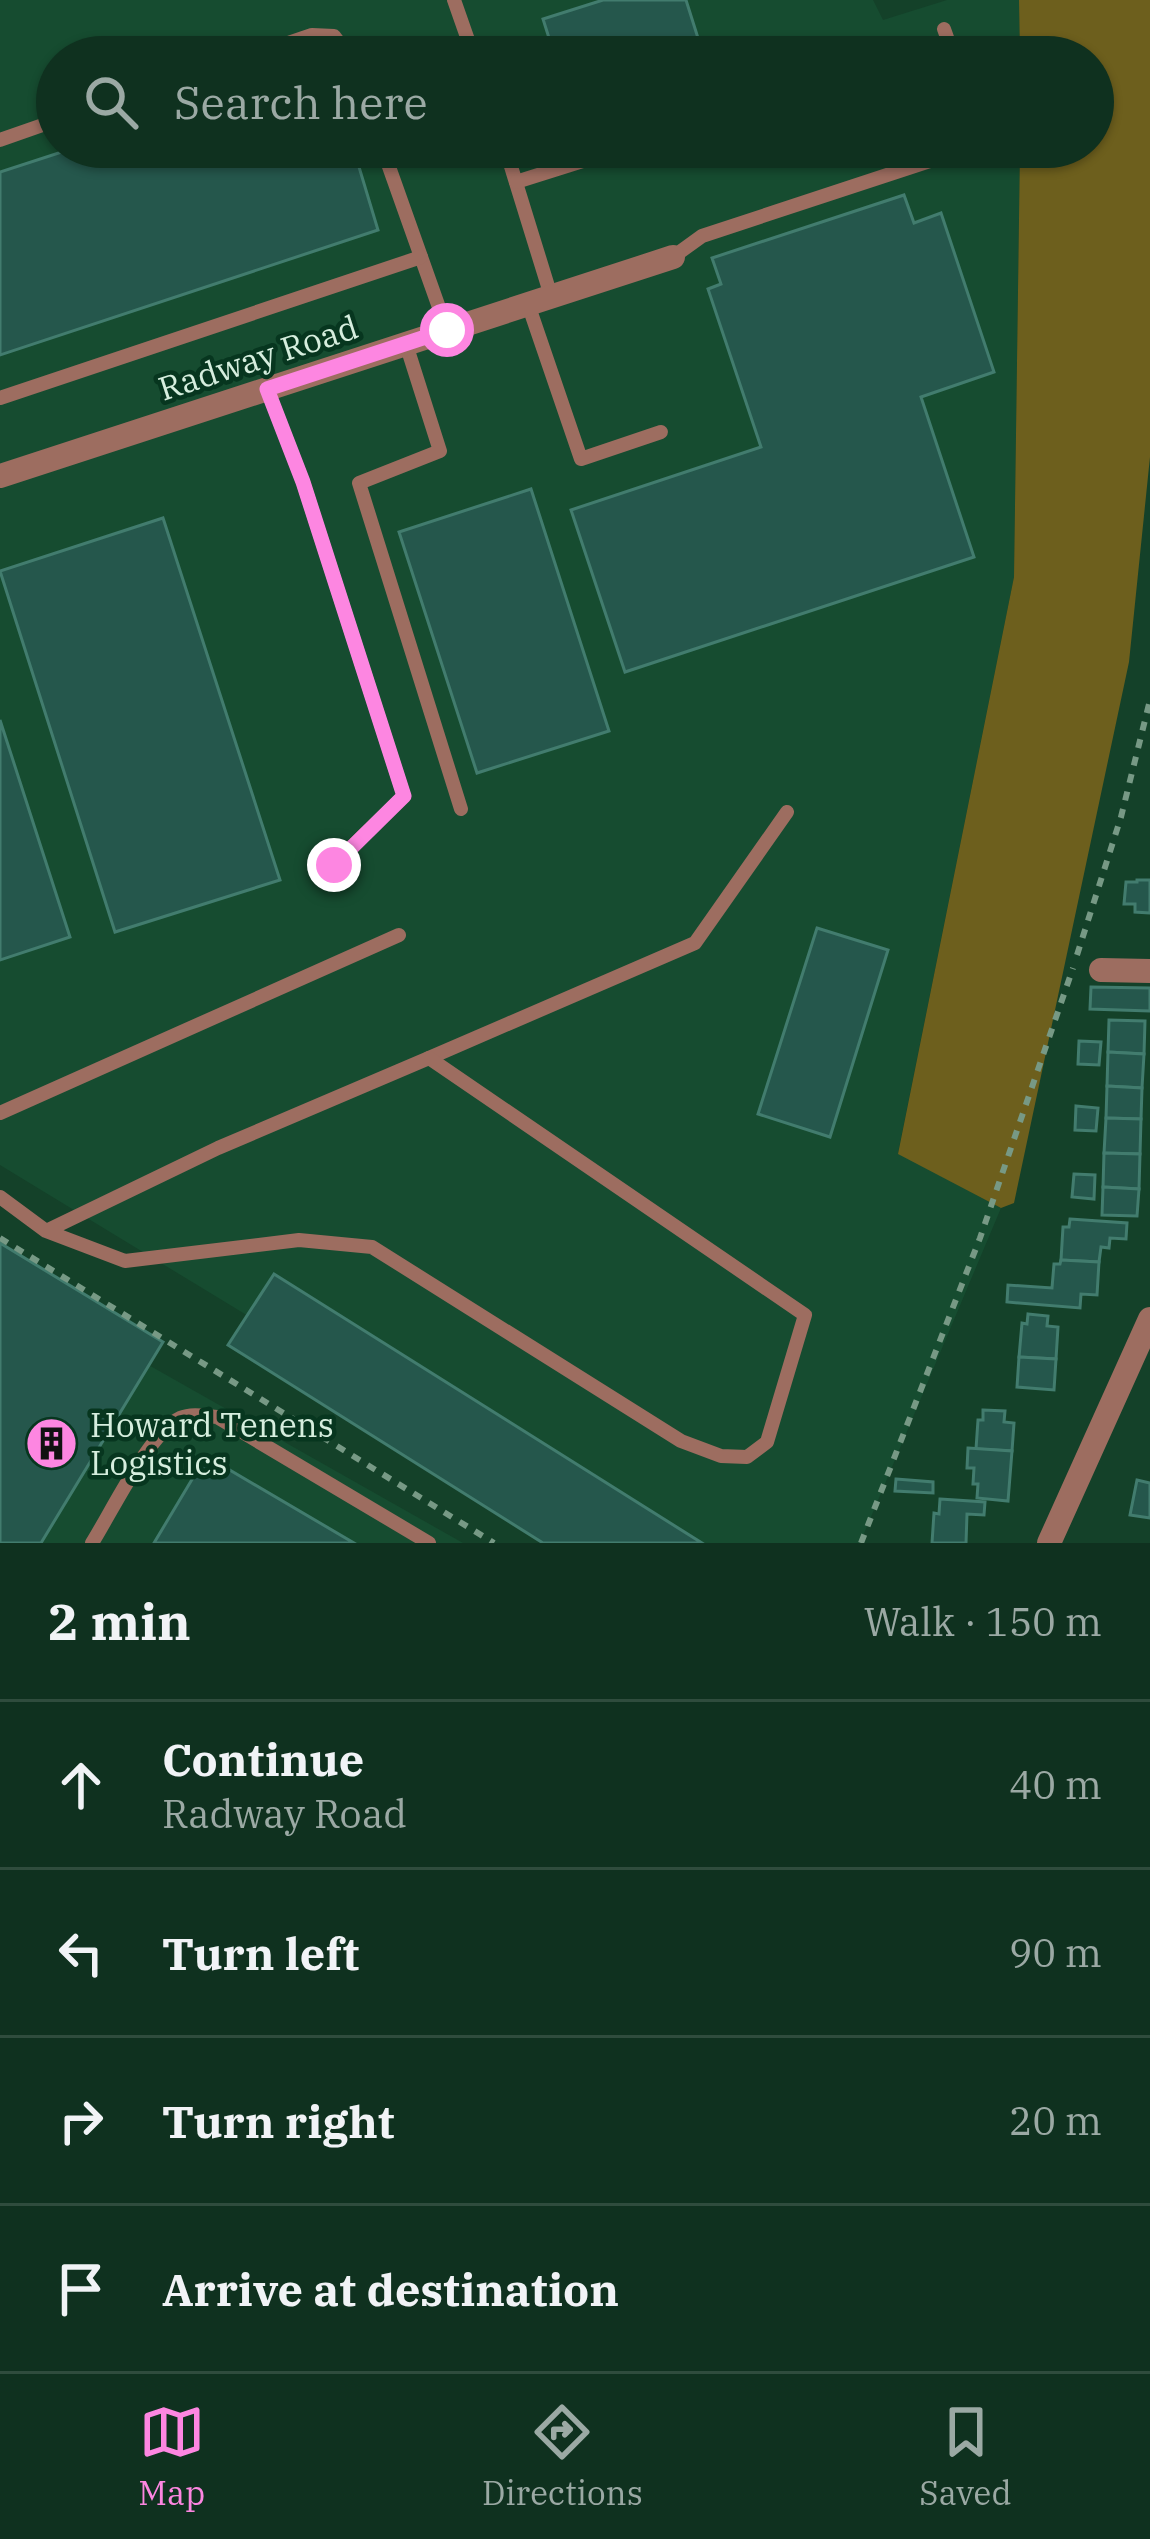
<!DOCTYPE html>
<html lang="en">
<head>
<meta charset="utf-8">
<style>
	body { margin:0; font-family:"IBM Plex Serif",serif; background:#1d3d2c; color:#f1f3f6 }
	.stop { position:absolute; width:36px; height:36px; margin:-27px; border:9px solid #fd86e1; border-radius:50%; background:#fff }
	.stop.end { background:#fd86e1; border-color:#fff; box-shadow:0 3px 12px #0008 }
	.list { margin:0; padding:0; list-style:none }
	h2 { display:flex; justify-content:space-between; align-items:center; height:156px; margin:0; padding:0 48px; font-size:51px }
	h2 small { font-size:39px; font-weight:400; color:#9ba9a4 }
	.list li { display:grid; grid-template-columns:78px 1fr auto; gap:36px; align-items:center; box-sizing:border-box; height:168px; padding:0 48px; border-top:3px solid #2f4c3d }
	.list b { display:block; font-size:45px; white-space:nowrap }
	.list p { margin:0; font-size:39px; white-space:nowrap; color:#9ba9a4 }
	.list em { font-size:39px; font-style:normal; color:#9ba9a4 }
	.icon { flex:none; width:66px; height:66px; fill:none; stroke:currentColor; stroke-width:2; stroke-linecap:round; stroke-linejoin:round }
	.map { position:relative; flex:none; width:1150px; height:1543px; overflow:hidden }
	.search { position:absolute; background:#0f311f; box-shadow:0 3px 9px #0004; left:36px; right:36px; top:36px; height:132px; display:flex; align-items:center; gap:30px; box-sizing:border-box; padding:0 42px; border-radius:66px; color:#9ba9a4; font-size:45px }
	.sheet { height:828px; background:#0f311f }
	nav { display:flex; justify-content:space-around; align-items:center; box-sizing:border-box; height:168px; border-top:3px solid #2f4c3d; background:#0f311f; font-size:33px; color:#9ba9a4 }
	nav a { display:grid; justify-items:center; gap:6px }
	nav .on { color:#fd86e1 }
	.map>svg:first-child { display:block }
	.built { fill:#164c30 }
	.forest { fill:#6d5f1d }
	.building { fill:#25574c; stroke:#427c6e; stroke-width:3 }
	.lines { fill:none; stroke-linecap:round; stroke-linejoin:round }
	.path { stroke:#779985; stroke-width:6; stroke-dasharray:9 9; stroke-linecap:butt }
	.service { stroke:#9d6d60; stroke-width:14 }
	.minor { stroke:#9d6d60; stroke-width:24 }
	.route { stroke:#fd86e1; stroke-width:15 }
	.labels { text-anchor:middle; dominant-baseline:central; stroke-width:9; stroke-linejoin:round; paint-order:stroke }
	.street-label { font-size:33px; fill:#d6eede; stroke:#07361f }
	.poi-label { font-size:33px; fill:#d6eede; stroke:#07361f; text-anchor:start }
</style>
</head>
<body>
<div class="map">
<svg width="1150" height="1543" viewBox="0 0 1150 1543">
	<rect width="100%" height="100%" fill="#144129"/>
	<g class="built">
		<path d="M0 0H873L883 20 947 0H1019L1020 57H57V147H1020L1014 577 898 1153 1001 1208 860 1543H621L0 1165Z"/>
		<path d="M0 1281 463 1543H0Z"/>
	</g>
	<path class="forest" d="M1019 0H1150V457L1129 662 1014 1203 1001 1208 898 1154 1014 577 1020 147H1093V57H1020Z"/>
	<g class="building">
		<path d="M603 0H686L704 57H555L543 19Z"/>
		<path d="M77 147H353L378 230 0 355V172Z"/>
		<path d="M904 195 914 223 941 213 994 372 921 397 974 557 625 672 571 510 761 447 708 289 721 284 712 258Z"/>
		<path d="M531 489 609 731 477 773 399 532Z"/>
		<path d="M163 518 280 880 115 932 0 571Z"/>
		<path d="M0 720 70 937 0 960Z"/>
		<path d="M1137 880H1150V913L1135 912V904H1124L1126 882H1137Z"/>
		<path d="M817 928 888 950 830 1137 758 1114Z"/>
		<path d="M1091 987 1150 988V1011L1090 1009Z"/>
		<path d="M1109 1020 1145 1021 1144 1054 1108 1052Z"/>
		<path d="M1079 1041 1101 1042 1099 1065 1078 1064Z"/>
		<path d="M1108 1052 1144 1054 1142 1088 1107 1086Z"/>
		<path d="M1107 1086 1142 1088 1141 1119 1106 1118Z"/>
		<path d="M1076 1106 1098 1108 1096 1131 1075 1130Z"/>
		<path d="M1106 1118 1141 1119 1140 1154 1104 1153Z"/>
		<path d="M1104 1153 1140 1154 1139 1189 1103 1187Z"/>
		<path d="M1074 1174 1095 1175 1094 1199 1072 1197Z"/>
		<path d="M1103 1187 1139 1189 1137 1216 1102 1215Z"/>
		<path d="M1070 1219 1127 1223 1126 1239 1110 1238 1109 1248 1101 1247 1099 1262 1061 1260 1063 1227H1069Z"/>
		<path d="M0 1243 163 1342 41 1543H0Z"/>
		<path d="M1061 1260 1099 1262 1097 1295 1081 1294 1080 1308 1007 1302 1008 1285 1052 1288 1054 1264H1060Z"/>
		<path d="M274 1274 702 1543H543L228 1345Z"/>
		<path d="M1028 1314 1048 1316 1047 1326 1058 1327 1056 1359 1019 1357 1022 1323 1027 1324Z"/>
		<path d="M1019 1357 1056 1359 1054 1390 1017 1387Z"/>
		<path d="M983 1410 1005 1411 1004 1422 1014 1423 1012 1451 976 1449 978 1420H983Z"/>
		<path d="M968 1448 1012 1451 1008 1501 977 1498 978 1484H973L974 1468H967Z"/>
		<path d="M206 1456 354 1543H154Z"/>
		<path d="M896 1479 933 1482V1493L895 1491Z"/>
		<path d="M1137 1480 1150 1483V1518L1130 1515Z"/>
		<path d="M940 1499 985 1502 984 1515 967 1514 966 1543H932L934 1513 939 1514Z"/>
	</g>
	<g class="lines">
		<g class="path">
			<path d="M1077 955 1121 817 1150 700"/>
			<path d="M0 1238 494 1543"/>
			<path d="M861 1543 980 1238 1073 968"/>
		</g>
		<g class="service">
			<path d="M454 0 474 57"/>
			<path d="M944 29 954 57"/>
			<path d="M247 57 312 35 334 36 350 57"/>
			<path d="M0 140 57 120"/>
			<path d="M382 147 447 330"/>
			<path d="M505 147 551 296"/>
			<path d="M516 182 627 147"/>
			<path d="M673 257 702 236 951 154 961 147"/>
			<path d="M528 304 581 459 661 432"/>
			<path d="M406 344 440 451 359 483 461 809"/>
			<path d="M267 389 303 482 404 796 333 865"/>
			<path d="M0 398 421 257"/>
			<path d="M429 1058 695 943 787 812"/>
			<path d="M0 1113 399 935"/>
			<path d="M0 1197 46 1231 125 1261 299 1240 372 1247 681 1441 721 1456 747 1457 767 1442 805 1315 429 1058 218 1148 46 1231"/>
			<path d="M92 1543C111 1513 150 1432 180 1418 192 1413 205 1416 217 1417L429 1543"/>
		</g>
		<g class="minor">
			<path d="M0 476 673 257"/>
			<path d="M1101 970 1150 971"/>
			<path d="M1049 1543 1150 1319"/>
		</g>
	</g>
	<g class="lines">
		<path class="route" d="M334 865 404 796 303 482 267 389 447 330"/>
	</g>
	<defs>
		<symbol id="building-disc" viewBox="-11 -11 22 22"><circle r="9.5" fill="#fd86e1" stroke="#07361f"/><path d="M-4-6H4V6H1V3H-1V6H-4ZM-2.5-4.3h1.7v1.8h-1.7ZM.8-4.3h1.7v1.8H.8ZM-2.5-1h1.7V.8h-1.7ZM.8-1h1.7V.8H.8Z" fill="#111"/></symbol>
	</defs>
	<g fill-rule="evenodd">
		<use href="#building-disc" x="22" y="1414" width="59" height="59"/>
	</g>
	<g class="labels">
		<g class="street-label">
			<text transform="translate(258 357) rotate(-18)">Radway Road</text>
		</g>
		<g class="poi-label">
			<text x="90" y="1424">Howard Tenens<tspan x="90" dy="38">Logistics</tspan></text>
		</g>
	</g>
</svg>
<div class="stop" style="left:447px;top:330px"></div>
<div class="stop end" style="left:334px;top:865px"></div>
<div class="search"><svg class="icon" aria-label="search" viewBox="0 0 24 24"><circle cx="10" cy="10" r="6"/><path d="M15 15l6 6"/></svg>Search here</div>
</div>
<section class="sheet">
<h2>2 min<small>Walk · 150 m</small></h2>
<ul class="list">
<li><svg class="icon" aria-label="ahead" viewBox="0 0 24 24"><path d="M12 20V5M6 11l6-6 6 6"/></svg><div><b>Continue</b><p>Radway Road</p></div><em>40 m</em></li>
<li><svg class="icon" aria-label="left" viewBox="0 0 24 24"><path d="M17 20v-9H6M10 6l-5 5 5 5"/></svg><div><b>Turn left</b></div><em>90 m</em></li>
<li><svg class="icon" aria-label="right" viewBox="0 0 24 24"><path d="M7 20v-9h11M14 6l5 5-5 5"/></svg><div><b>Turn right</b></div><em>20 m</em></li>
<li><svg class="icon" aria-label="arrive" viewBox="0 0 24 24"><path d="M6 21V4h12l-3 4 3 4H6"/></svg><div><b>Arrive at destination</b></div></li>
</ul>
</section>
<nav>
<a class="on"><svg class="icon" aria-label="map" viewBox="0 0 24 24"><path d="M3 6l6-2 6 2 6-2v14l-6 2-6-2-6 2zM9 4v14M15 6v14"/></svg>Map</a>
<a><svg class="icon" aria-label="directions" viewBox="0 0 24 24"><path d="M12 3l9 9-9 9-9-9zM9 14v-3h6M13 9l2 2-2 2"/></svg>Directions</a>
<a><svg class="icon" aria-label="saved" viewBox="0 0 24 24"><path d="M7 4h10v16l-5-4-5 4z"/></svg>Saved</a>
</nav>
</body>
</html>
